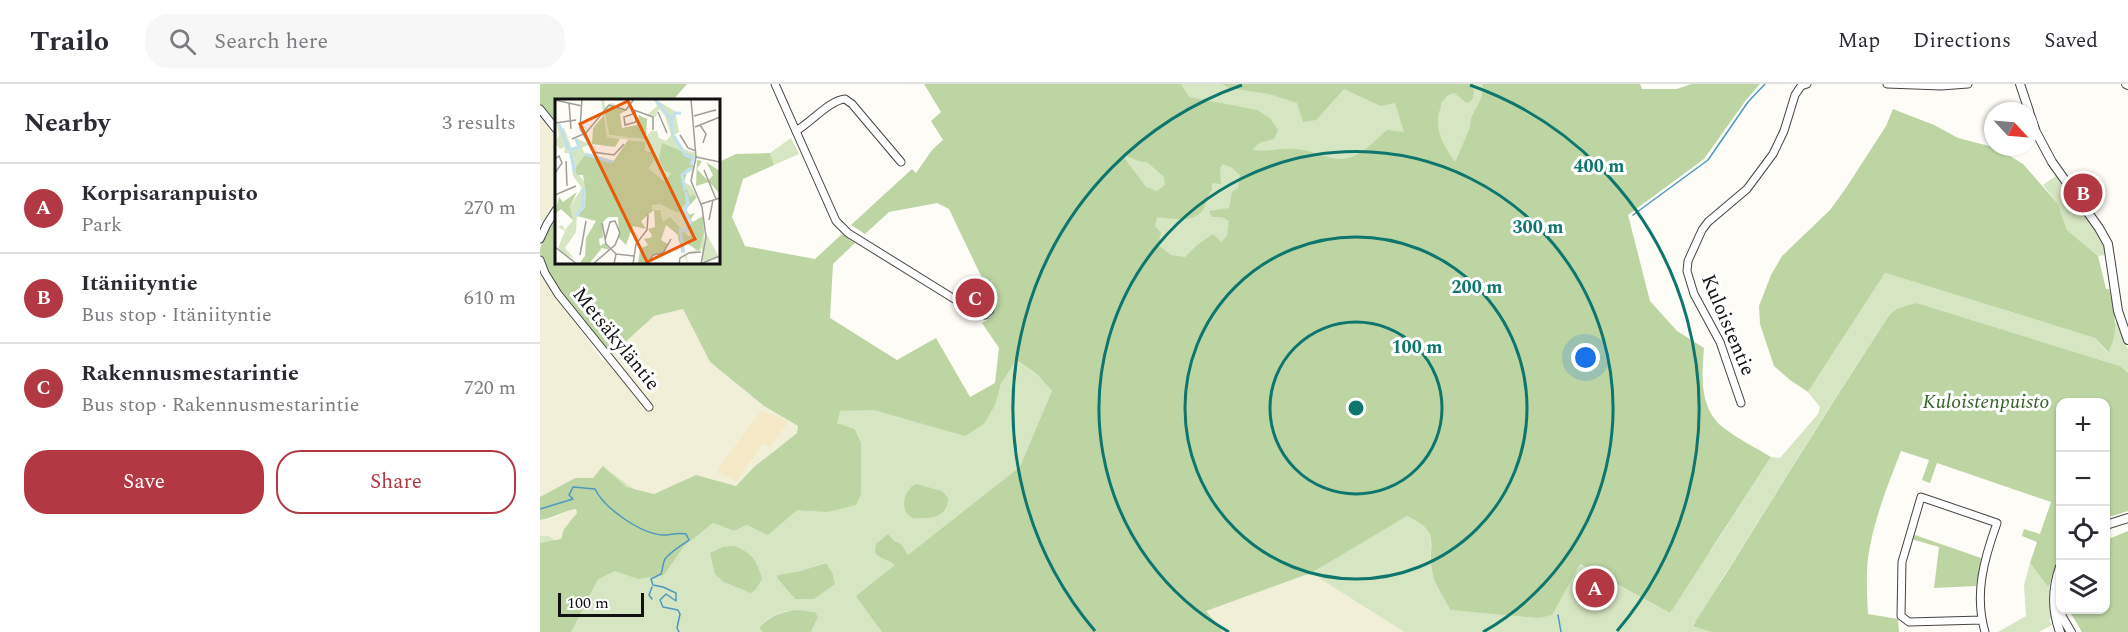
<!DOCTYPE html>
<html lang="en">
<head>
<meta charset="utf-8">
<style>
	body { margin:0; font-family:Spectral,serif; background:#f7f7f7; color:#2b2b33 }
	.controls { position:absolute; right:18px; bottom:18px; display:grid; overflow:hidden; border-radius:12px; box-shadow:0 2px 4px #0004 }
	.controls button { width:54px; height:54px; display:grid; place-items:center; padding:0; border:0; border-bottom:2px solid #e1e1e2; background:#fff; color:#2b2b33; font:30px sans-serif }
	.compass { position:absolute; left:1444px; top:18px; width:54px; height:54px; border-radius:50%; background:#fff; box-shadow:0 2px 4px #0004; rotate:116deg }
	.scale { position:absolute; left:18px; bottom:15px; width:86px; box-sizing:border-box; padding-left:6px; border:3px solid #111; border-top:0; font-size:16px; line-height:21px; white-space:nowrap; color:#111; -webkit-text-stroke:4px #fff; paint-order:stroke }
	.you { position:absolute; left:1046px; top:274px; width:21px; height:21px; margin:-15px; border:4px solid #fff; border-radius:50%; background:#1a73e8; box-shadow:0 0 0 9px #1a73e833 }
	.badge { display:grid; place-items:center; width:39px; height:39px; border-radius:50%; background:#b23843; color:#fff; font-size:20px; font-weight:700 }
	.pin { position:absolute; translate:-50% -50%; border:3px solid #fff; box-shadow:0 2px 6px #0006 }
	.list { margin:0; padding:0; list-style:none }
	h2 { display:flex; justify-content:space-between; align-items:center; height:78px; margin:0; padding:0 24px; font-size:26px }
	h2 small { font-size:20px; font-weight:400; color:#7c7c81 }
	.list li { display:grid; grid-template-columns:39px 1fr auto; gap:18px; align-items:center; box-sizing:border-box; height:90px; padding:0 24px; border-top:2px solid #e1e1e2 }
	.list b { display:block; font-size:22px; white-space:nowrap }
	.list p { margin:0; font-size:20px; white-space:nowrap; color:#7c7c81 }
	.list em { font-size:20px; font-style:normal; color:#7c7c81 }
	.actions { display:flex; gap:12px; padding:18px 24px }
	.actions a { flex:1; padding:14px 0; border:2px solid #b23843; border-radius:24px; text-align:center; font-size:21px; color:#b23843 }
	.actions .main { background:#b23843; color:#fff }
	.icon { flex:none; width:33px; height:33px; fill:none; stroke:currentColor; stroke-width:2; stroke-linecap:round; stroke-linejoin:round }
	.map { position:relative; flex:none; width:1588px; height:548px; overflow:hidden }
	header { display:flex; align-items:center; gap:36px; box-sizing:border-box; height:84px; padding:0 30px; background:#fff; border-bottom:2px solid #e1e1e2 }
	header strong { font-size:28px }
	nav { display:flex; gap:33px; margin-inline-start:auto; font-size:21px }
	.search { width:420px; height:54px; background:#f7f7f7; display:flex; align-items:center; gap:15px; box-sizing:border-box; padding:0 21px; border-radius:24px; color:#7c7c81; font-size:22px }
	main { display:flex }
	aside { flex:1; background:#fff }
	.map>svg:first-child { display:block }
	.farmland { fill:#f2efd8 }
	.green { fill:#d6e6c2; fill-rule:evenodd }
	.forest { fill:#bcd5a3; fill-rule:evenodd }
	.sand { fill:#f4e8c7 }
	.lines { fill:none; stroke-linecap:round; stroke-linejoin:round }
	.stream { stroke:#4f98bf; stroke-width:1.5 }
	.minor-casing { stroke:#444; stroke-width:9 }
	.tertiary-casing { stroke:#444; stroke-width:10 }
	.minor { stroke:#fff; stroke-width:7 }
	.tertiary { stroke:#fff; stroke-width:8 }
	.ring { fill:none; stroke:#0f766e; stroke-width:3 }
	.labels { text-anchor:middle; dominant-baseline:central; stroke-width:6; stroke-linejoin:round; paint-order:stroke }
	.street-label { font-size:20px; fill:#111; stroke:#fff }
	.park-label { font-size:20px; font-style:italic; fill:#366227; stroke:#fff }
	.inset-river { fill:none; stroke:#c0e0f0; stroke-width:3 }
	.inset-road { fill:none; stroke:#9f9e9a; stroke-width:1.5 }
	.view { fill:#e8590c; fill-opacity:0.15; stroke:#e8590c; stroke-width:3 }
	.inset-edge { fill:none; stroke:#111; stroke-width:3 }
	.centre { fill:#0f766e; stroke:#fff; stroke-width:3 }
	.ring-label { font-size:18px; text-anchor:middle; font-weight:bold; fill:#0f766e; stroke:#fff; stroke-width:6; stroke-linejoin:round; paint-order:stroke }
</style>
</head>
<body>
<header>
<strong>Trailo</strong>
<div class="search"><svg class="icon" aria-label="search" viewBox="0 0 24 24"><circle cx="10" cy="10" r="6"/><path d="M15 15l6 6"/></svg>Search here</div>
<nav><a>Map</a><a>Directions</a><a>Saved</a></nav>
</header>
<main>
<aside>
<h2>Nearby<small>3 results</small></h2>
<ul class="list">
<li><span class="badge">A</span><div><b>Korpisaranpuisto</b><p>Park</p></div><em>270 m</em></li>
<li><span class="badge">B</span><div><b>Itäniityntie</b><p>Bus stop · Itäniityntie</p></div><em>610 m</em></li>
<li><span class="badge">C</span><div><b>Rakennusmestarintie</b><p>Bus stop · Rakennusmestarintie</p></div><em>720 m</em></li>
</ul>
<div class="actions"><a class="main">Save</a><a>Share</a></div>
</aside>
<div class="map">
<svg width="1588" height="548" viewBox="0 0 1588 548">
	<rect width="100%" height="100%" fill="#fefcf6"/>
	<g class="farmland">
		<path d="M0 33 16 52V120L4 136H0Z"/>
		<path d="M0 191 63 277 114 232 143 225 170 278 224 322 258 342 257 349 214 383 196 402 156 391 114 410 53 394H35L0 413Z"/>
		<path d="M36 425 37 429 24 445 21 455 0 459V436L13 434 27 427Z"/>
		<path d="M771 489 864 548H683L665 527Z"/>
	</g>
	<g class="green">
		<path d="M395 0H1055L1151 416 1170 468 1231 373 1240 374 1278 330 1280 323 1268 308 1345 189 1555 254 1567 268C1577 253 1571 251 1576 237L1588 265V289L1580 282 1377 219 1358 224 1350 230C1291 318 1237 409 1180 498L1183 507 1161 541 1155 538 1153 541 1171 548H864L771 489 781 483 776 480 664 524 681 548H271L278 533 275 528C251 526 236 524 219 544L223 548H0V452H9L17 458 22 457 30 437 41 425 40 422C31 418 22 423 15 429L8 413 34 395 53 396 63 389H72L157 451 173 439 194 447 207 441 219 446 224 432 226 416 280 333 179 227 43 215 7 168 11 152 16 144V178H178L179 139 223 185 271 189 267 232 328 279 366 286 391 274 436 345C452 335 454 317 461 301 464 292 471 284 475 276L497 290 512 307 513 305 467 254 472 228 469 209 424 119 382 94 415 63 398 44 416 35ZM290 321 326 323 331 325 299 327 297 339 315 345 321 359V406C315 379 324 348 289 343ZM862 426 885 436 891 445 897 492 919 525 930 527 910 526C905 515 896 503 893 492 885 461 904 451 867 432L801 470ZM1039 476 1132 526 1130 529 1039 480 1035 487ZM285 479 293 490 295 500 274 514 255 515 237 494 239 491 260 487Z"/>
		<path d="M251 54 259 70 234 81 230 69Z"/>
		<path d="M1516 92 1562 156 1567 171 1558 172 1527 146 1518 120 1503 101Z"/>
		<path d="M1490 479 1509 504V515L1513 533 1509 536 1512 541 1499 548H1458L1486 532 1484 501Z"/>
	</g>
	<g class="forest">
		<path d="M0 0H147L133 16H16V42L0 23Z"/>
		<path d="M384 0H641L649 13 717 26 730 34 738 46 734 55 719 59 712 66C727 68 740 64 754 65 770 65 787 75 800 75 820 75 833 58 847 46L864 48 855 19 841 22 804 5 776 36 763 38 757 19 729 10 689 4 682 0H933L934 9 932 16 927 19 914 9 908 11 901 19C901 25 899 27 898 33 896 49 906 65 915 78 920 68 924 57 929 46 931 42 930 36 932 32 937 22 945 12 942 0H1100L1102 5H1137L1151 0H1220L1206 16 1164 75 1088 131 1110 217 1137 247 1164 264C1162 290 1159 320 1179 340 1191 351 1216 364 1231 373L1130 529 1040 480 1012 531 999 534 910 526C905 515 896 503 893 492 885 461 905 451 867 432L771 489 666 527 683 548H342L316 512 355 481C349 475 341 476 335 469L336 460 348 450 354 457 361 460 368 471 480 383 512 307 497 290 476 276 461 300 455 321 444 340 425 352 334 326 300 327 297 339 315 345 321 359V410L316 421 287 428 257 426 228 451 207 441 194 447 173 439 144 462 124 491 98 495 75 487 58 495 31 548H0V459L21 455 24 445 37 429 36 425C23 427 14 434 0 436V413L35 394H53L63 382 86 403 114 410 156 391 196 402 214 383 257 349 258 342 224 322 170 278 143 225 114 232 71 271C54 250 1 193 0 168 0 157 11 143 16 134V178H178L179 78 196 70 230 69 234 81 203 95 192 133 205 162 275 175 302 150 315 159 293 180 290 234 357 276 396 254 430 313 455 299 459 264 442 239C452 234 455 229 453 217L409 125 397 119 349 128 325 150 311 141 372 85 376 89 392 66 403 56 391 37 401 28ZM582 71C591 72 597 79 607 78L624 93 625 101 617 107 606 103ZM683 80 691 83 700 91 698 104 692 108 689 124 669 127 672 133H682L689 137 687 152 681 158 673 150 657 161 645 173 631 171 618 161 621 149 615 142 617 133C631 135 657 140 664 124 667 117 667 112 672 106V99L681 100 680 84Z"/>
		<path d="M1353 25 1394 41 1418 54 1457 64 1483 80 1518 120 1527 146 1558 172 1566 205H1569C1574 227 1580 248 1568 268L1555 254 1345 189 1268 308 1250 296 1234 282 1220 240 1219 222 1231 191 1242 172 1290 126 1306 104 1346 42Z"/>
		<path d="M1377 219 1580 282 1588 289V427L1566 434V318H1520V472L1512 491 1509 504 1490 479 1497 458 1482 452 1484 445 1500 450 1511 418 1397 379 1390 399 1382 396 1389 376 1361 367C1348 400 1333 438 1328 474 1326 492 1327 511 1328 530L1358 535 1359 548H1171L1153 542C1219 438 1282 333 1350 230L1358 224Z"/>
		<path d="M376 400 402 407 408 414C408 430 397 434 383 434 381 434 375 435 373 434 358 428 364 405 376 400Z"/>
		<path d="M1588 447V548H1542L1529 526H1566V456Z"/>
		<path d="M1372 450 1441 474 1436 502 1394 504 1399 463 1371 455Z"/>
		<path d="M195 462C214 471 216 476 222 495L216 505 211 509 184 498 175 490 170 469 183 463Z"/>
		<path d="M286 479 293 490 295 500 274 515H255L237 494 238 491 260 487Z"/>
		<path d="M257 526 275 528 278 533 271 548H223L219 544C231 531 240 528 257 526Z"/>
	</g>
	<path class="sand" d="M221 327 249 337 230 363 223 360 196 398 177 386Z"/>
	<g class="lines">
		<g class="stream">
			<path d="M1093 131 1168 76 1208 18 1225 0"/>
			<path d="M0 425 33 415 29 411 33 403 55 405C64 424 101 450 123 451 131 451 138 448 146 450L149 456C143 460 129 469 125 475 122 480 123 486 121 490L111 495 113 501 123 503 136 509V517L126 510 120 516 123 523 138 526 140 530 137 544 139 548"/>
			<path d="M112 503 109 511 112 515"/>
			<path d="M1018 531 1021 548"/>
		</g>
		<defs>
			<g id="minor">
				<path d="M235 0 296 137 308 149 424 221 445 231 450 226V220L443 217 424 221"/>
				<path d="M1347 0 1401 2 1428 0"/>
				<path d="M0 25 16 45"/>
				<path d="M256 47C270 39 290 16 305 15L312 20 361 78"/>
				<path d="M0 155 7 140 16 126"/>
				<path d="M0 176 5 189 18 210 109 323"/>
				<path d="M1201 319 1180 258 1154 210 1147 187 1148 177 1162 146 1168 138 1207 105 1233 70 1244 47 1255 11 1261 2 1267 0"/>
				<path d="M1442 536 1369 538 1361 532 1362 478 1381 413 1457 439C1444 475 1434 510 1445 548"/>
			</g>
			<g id="tertiary">
				<path d="M1480 0 1489 27"/>
				<path d="M1586 0 1588 1"/>
				<path d="M1489 28 1496 48 1512 78 1559 144 1568 160 1578 227 1588 256"/>
				<path d="M1566 441 1588 434"/>
				<path d="M1517 513 1522 533 1531 548"/>
				<path d="M1520 548C1512 526 1512 505 1520 483"/>
			</g>
		</defs>
		<use href="#minor" class="minor-casing"/>
		<use href="#tertiary" class="tertiary-casing"/>
		<use href="#minor" class="minor"/>
		<use href="#tertiary" class="tertiary"/>
	</g>
	<g class="ring">
		<circle cx="816" cy="324" r="86"/>
		<circle cx="816" cy="324" r="171"/>
		<path d="M689 548A257 257 0 1 1 943 548"/>
		<path d="M555 547A343 343 0 0 1 702 1M930 1A343 343 0 0 1 1077 547"/>
	</g>
	<g class="labels">
		<g class="street-label">
			<text transform="translate(1188 241) rotate(67)">Kuloistentie</text>
			<text transform="translate(76 255) rotate(51)">Metsäkyläntie</text>
		</g>
		<g class="park-label">
			<text x="1446" y="318">Kuloistenpuisto</text>
		</g>
	</g>
	<g transform="translate(15 15)">
		<rect width="165" height="165" fill="#fefcf6"/>
		<path d="M46 0H49L50 8 56 4 61 6 50 14 54 36 90 39 96 32H102L104 39 111 42 116 36 110 17 104 10 101 18 92 16 102 7 99 0 120 12 124 33 119 36 129 50 141 54V58L136 57 138 68 142 59 136 80 137 72 132 74 129 83 136 87 142 98 131 110 134 116 140 114 135 117 137 124 147 118 143 131 149 132 150 145 151 134 164 158 149 164 156 161 147 162V149L144 152 131 155 134 165 129 156 125 158 134 153 141 151 131 142 128 145 123 141 122 125H110L104 138 109 150 107 155H97L93 165H84L87 153 95 146 97 131 101 130 100 117 104 110H95L84 126H78L71 143 65 140 68 129 63 117 40 120 32 95 30 108 22 114 21 133 10 149 19 159 14 157 17 163 3 149 10 132 3 128 7 126 10 131 18 121 15 107 27 89 18 77 15 54H9L10 48 5 50 0 44 4 36 2 25 5 23V30L9 29 17 50 23 48 20 39 35 45 27 49 30 55 20 71 31 85 83 42 52 38 49 16 41 19 48 12Z" fill="#d6e6c2"/>
		<path d="M57 6 72 11 65 15 67 29 82 26 84 16 92 20 91 40 54 36 50 14ZM49 16 52 38 65 40 60 48 37 45 38 29ZM73 41 90 43V52L96 53 99 62 93 69 110 83 116 74 110 72 104 60 107 44 141 58 136 62 138 68 132 70 129 83 135 98 139 95 141 99 131 110 134 116 140 114 135 121 138 123 148 117 149 133 144 152 128 142 127 156 123 136 111 126 106 141 113 145 108 154 99 155 93 165H83L85 150 93 146 89 140 98 138 93 130 100 128 99 111 86 122 91 130 78 127 71 146 64 139 63 118H53L47 124 48 138 44 140 45 147 50 144 55 151 47 149 34 165H24L30 157 31 139 41 122 22 117 30 108 31 94 28 76H22L20 70 31 54 58 63ZM130 93 133 100 130 116 136 134 142 137H133L115 118 108 123 105 111 96 110 97 106 105 105 123 114 131 104ZM142 61 147 62 142 70 153 82 158 76 151 63 165 72V95L154 83 141 87ZM22 93 15 107 18 121 6 110 0 115 4 98 8 103Z" fill="#bcd5a3" fill-rule="evenodd"/>
		<path class="inset-river" d="M100 0 116 20M4 25 14 51M118 36 116 21 120 14H126M119 37 130 56 138 59 136 66M15 51 24 48 21 40M15 52 20 74M30 55 58 63M130 92 127 76 136 69M22 117 28 106V89M129 154 125 131 130 132 135 124 130 111 133 104 131 93"/>
		<path class="inset-road" d="M27 0 25 29 38 53 59 56 69 45M136 0 141 58 136 82 147 108 151 138 146 165M0 1 27 7M14 4 16 30M79 11 98 18V31M103 13 112 34M78 15 69 18 70 26 81 23 80 12M139 17 160 11H161L158 12M0 24 21 21M145 26 151 35 148 44M140 28 165 18M125 36 133 49 141 52M17 40 31 34 54 6 71 11 79 0M141 58 165 63M0 60 4 57 7 64 0 74M11 62 12 87M149 71 161 100M0 96 21 87M146 105 165 99M154 121 158 101M47 124 51 145 61 155M0 148 22 165M25 156 31 122M38 165 60 146 65 134 60 122 55 123 50 141M59 165 61 155 79 157M78 165 81 145 92 131 93 116M93 165 98 156 108 154 116 140M124 165 125 159 134 154 146 153M145 165 165 157"/>
		<path class="view" d="M73 2 140 140 92 163 25 25Z"/>
		<rect width="165" height="165" class="inset-edge"/>
	</g>
	<circle cx="816" cy="324" r="9" class="centre"/>
	<g class="ring-label">
		<text x="1059" y="88">400 m</text>
		<text x="998" y="149">300 m</text>
		<text x="937" y="209">200 m</text>
		<text x="877" y="269">100 m</text>
	</g>
</svg>
<div class="controls">
<button>+</button>
<button>−</button>
<button><svg class="icon" aria-label="locate" viewBox="0 0 24 24"><circle cx="12" cy="12" r="6"/><path d="M12 2v4M12 18v4M2 12h4M18 12h4"/></svg></button>
<button><svg class="icon" aria-label="layers" viewBox="0 0 24 24"><path d="M12 4l9 5-9 5-9-5zM3 14l9 5 9-5"/></svg></button>
</div>
<svg class="compass" viewBox="-18 -18 36 36"><path d="M0-13l5 13h-10z" fill="#e53935"/><path d="M0 13l5-13h-10z" fill="#7c7c81"/></svg>
<div class="scale">100 m</div>
<div class="you"></div>
<div class="pin badge" style="left:1055px;top:504px">A</div>
<div class="pin badge" style="left:1543px;top:109px">B</div>
<div class="pin badge" style="left:435px;top:214px">C</div>
</div>
</main>
</body>
</html>
